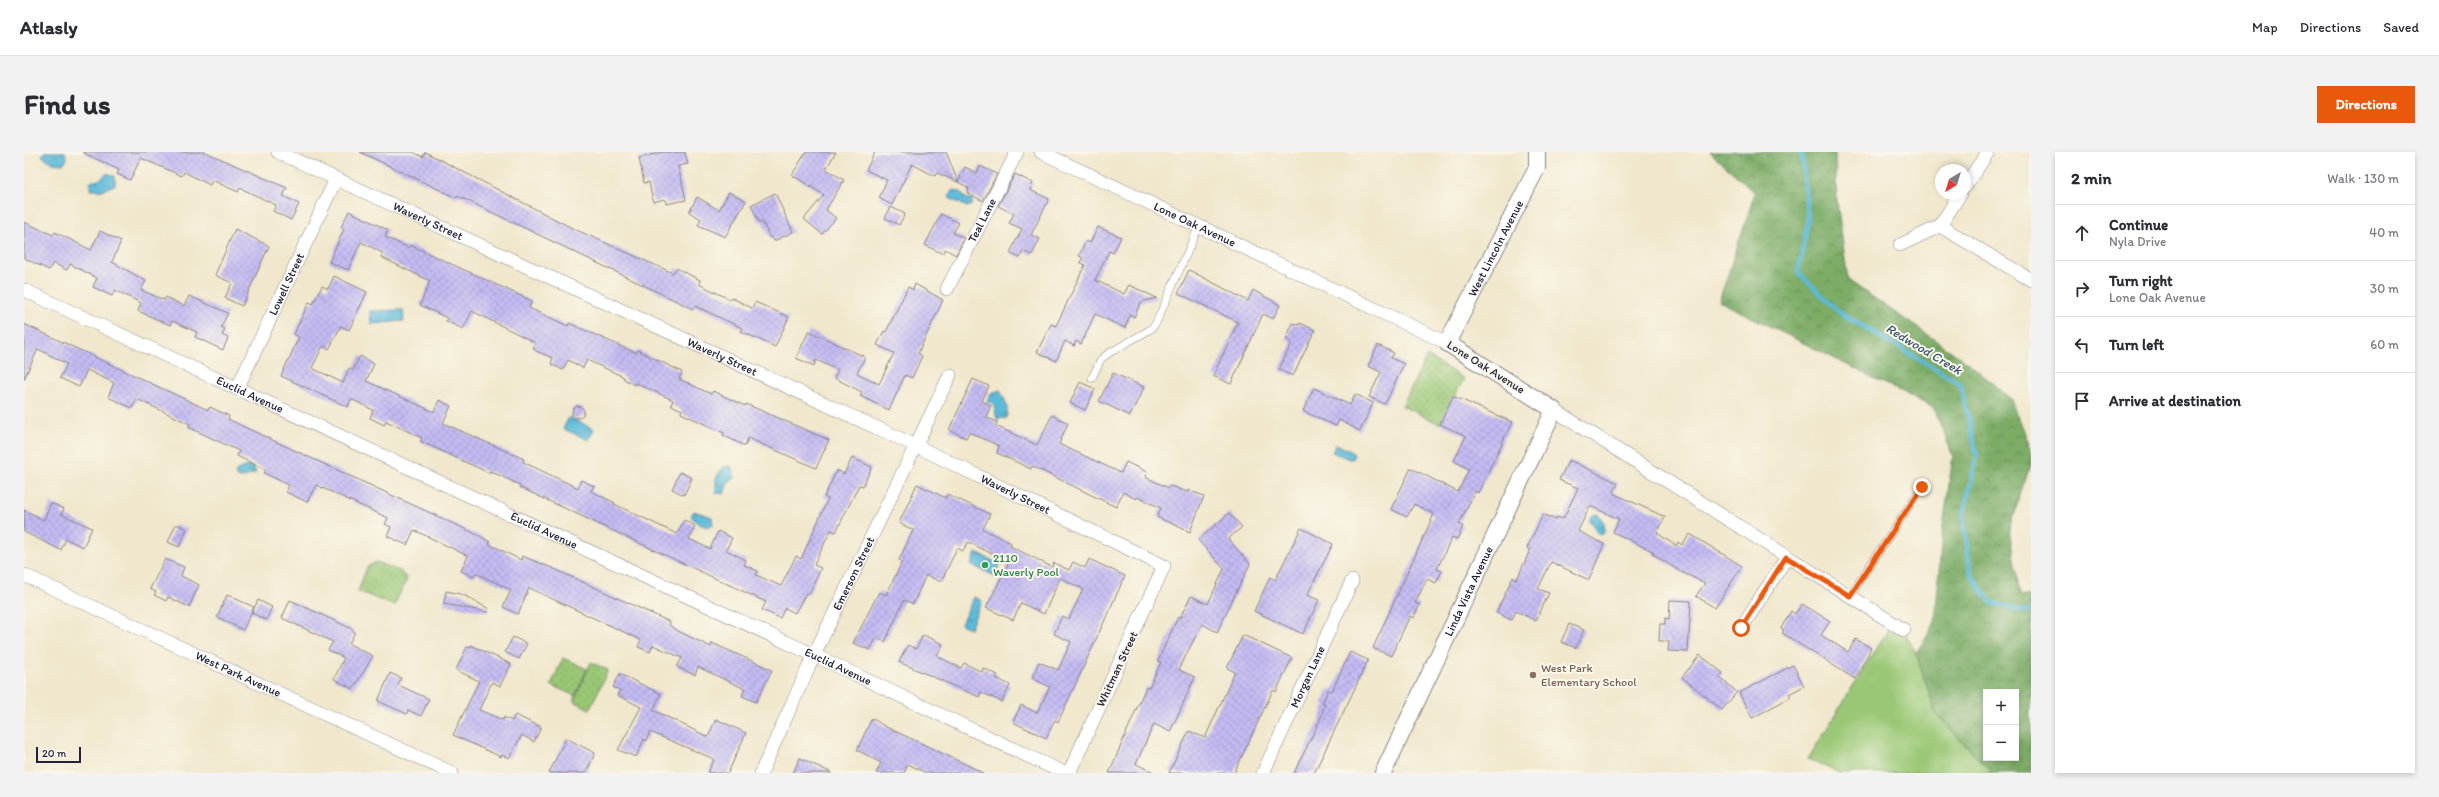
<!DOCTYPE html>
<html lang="en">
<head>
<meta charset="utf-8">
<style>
	body { margin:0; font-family:Itim,sans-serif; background:#f2f2f3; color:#2b2b33 }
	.controls { position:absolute; right:12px; bottom:12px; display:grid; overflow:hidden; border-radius:0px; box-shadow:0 2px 6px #0003 }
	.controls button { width:36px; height:36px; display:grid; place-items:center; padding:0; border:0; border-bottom:1px solid #e1e1e2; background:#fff; color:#2b2b33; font:20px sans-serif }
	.compass { position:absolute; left:1911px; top:12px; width:36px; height:36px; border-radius:50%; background:#fff; box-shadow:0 2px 6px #0003; rotate:218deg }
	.scale { position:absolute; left:12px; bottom:10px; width:45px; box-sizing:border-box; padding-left:4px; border:2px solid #22223b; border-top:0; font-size:11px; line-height:14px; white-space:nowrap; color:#22223b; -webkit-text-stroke:3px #fbf7ec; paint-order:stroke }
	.stop { position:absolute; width:12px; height:12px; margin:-9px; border:3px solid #ea580c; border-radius:50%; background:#fff }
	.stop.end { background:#ea580c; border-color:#fff; box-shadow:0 1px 4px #0008 }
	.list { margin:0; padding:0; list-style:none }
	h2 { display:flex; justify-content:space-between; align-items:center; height:52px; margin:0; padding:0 16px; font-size:17px }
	h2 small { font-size:13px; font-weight:400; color:#7c7c81 }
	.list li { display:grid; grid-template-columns:26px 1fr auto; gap:12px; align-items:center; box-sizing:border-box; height:56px; padding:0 16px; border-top:1px solid #e1e1e2 }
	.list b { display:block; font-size:15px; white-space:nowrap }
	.list p { margin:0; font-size:13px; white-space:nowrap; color:#7c7c81 }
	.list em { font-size:13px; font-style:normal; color:#7c7c81 }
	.icon { flex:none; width:22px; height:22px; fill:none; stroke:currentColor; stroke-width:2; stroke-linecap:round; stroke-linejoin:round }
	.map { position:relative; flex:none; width:2007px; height:621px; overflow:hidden; border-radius:0px }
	header { display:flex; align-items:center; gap:24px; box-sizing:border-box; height:56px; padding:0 20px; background:#fff; border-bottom:1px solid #e1e1e2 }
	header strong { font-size:19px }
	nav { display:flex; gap:22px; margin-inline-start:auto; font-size:14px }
	.intro { display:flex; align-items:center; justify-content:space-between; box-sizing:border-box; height:96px; padding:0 24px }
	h1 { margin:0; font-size:28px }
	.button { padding:10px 18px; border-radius:0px; background:#ea580c; color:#fff; font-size:14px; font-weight:700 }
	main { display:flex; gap:24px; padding:0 24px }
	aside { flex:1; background:#fff; border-radius:0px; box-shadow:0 2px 6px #0003 }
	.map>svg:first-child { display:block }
	.grass { fill:#9ac774; stroke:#5e7458 }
	.forest { fill:url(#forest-crowns); stroke:#4e6750; fill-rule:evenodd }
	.garden { fill:url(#garden-dots); stroke:#5e7458 }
	.water { fill:url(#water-ripples); stroke:#3e6e8a }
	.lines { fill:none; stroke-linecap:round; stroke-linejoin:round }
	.stream { stroke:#5bbad9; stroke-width:4.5 }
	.building { fill:url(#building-cross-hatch) }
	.service-casing { stroke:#898484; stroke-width:8 }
	.minor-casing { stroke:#898484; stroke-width:14 }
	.tertiary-casing { stroke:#898484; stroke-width:18 }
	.service { stroke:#fff; stroke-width:7 }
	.minor { stroke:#fff; stroke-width:13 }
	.tertiary { stroke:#fff; stroke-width:16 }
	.route { stroke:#ea580c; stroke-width:5 }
	.leisure-dot { fill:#2e9e5b; stroke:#fbf7ec; stroke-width:1.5 }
	.education-dot { fill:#8d6e63; stroke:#fbf7ec; stroke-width:1.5 }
	.labels { text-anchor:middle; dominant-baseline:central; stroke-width:4; stroke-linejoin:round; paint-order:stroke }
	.street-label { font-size:12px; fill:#22223b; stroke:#fbf7ec }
	.leisure-label { font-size:12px; fill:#27864d; stroke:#fbf7ec; text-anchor:start }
	.education-label { font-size:12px; fill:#785e54; stroke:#fbf7ec; text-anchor:start }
	.water-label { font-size:13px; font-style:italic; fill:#365772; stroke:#fbf7ec }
</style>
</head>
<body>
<header>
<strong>Atlasly</strong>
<nav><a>Map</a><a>Directions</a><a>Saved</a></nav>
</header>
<div class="intro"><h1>Find us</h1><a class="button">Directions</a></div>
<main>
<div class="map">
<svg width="2007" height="621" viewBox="0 0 2007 621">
	<defs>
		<pattern id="forest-crowns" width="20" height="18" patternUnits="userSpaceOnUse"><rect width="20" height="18" fill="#7bac66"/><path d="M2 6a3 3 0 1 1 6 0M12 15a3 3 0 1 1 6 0" fill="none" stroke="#648c55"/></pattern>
		<pattern id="garden-dots" width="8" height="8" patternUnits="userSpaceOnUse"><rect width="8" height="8" fill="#9ac774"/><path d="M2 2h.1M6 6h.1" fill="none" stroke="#84ab65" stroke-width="1.8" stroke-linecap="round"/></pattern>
		<pattern id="water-ripples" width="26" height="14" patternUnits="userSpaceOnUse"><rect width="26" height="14" fill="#5bbad9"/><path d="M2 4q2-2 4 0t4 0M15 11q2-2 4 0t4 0" fill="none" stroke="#4b97b1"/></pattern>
		<pattern id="building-cross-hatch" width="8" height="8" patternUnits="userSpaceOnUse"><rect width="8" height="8" fill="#c4bbf3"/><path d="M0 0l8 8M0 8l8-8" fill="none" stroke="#a8a0d1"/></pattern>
	</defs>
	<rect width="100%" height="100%" fill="#fbf7ec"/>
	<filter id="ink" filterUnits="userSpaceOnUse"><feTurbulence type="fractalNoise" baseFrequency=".025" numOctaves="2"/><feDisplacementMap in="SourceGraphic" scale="8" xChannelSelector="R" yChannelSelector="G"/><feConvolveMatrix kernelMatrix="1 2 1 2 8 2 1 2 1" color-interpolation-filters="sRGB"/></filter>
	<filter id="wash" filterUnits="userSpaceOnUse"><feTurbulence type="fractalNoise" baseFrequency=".012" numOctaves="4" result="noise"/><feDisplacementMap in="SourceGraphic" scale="16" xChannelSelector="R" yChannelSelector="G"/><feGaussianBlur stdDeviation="0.9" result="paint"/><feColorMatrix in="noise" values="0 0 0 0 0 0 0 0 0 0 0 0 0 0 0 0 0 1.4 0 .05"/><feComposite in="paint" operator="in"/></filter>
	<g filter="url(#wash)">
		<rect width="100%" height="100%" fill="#f0e7cc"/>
		<path class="grass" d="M1868 471 1880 478 1892 501 1912 562 1968 621H1815L1784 607Z"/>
		<path class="forest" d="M1686 0H1811L1813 50 1824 128 1947 213 1988 248 2007 297V310L1985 377 1996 443 2007 445V621H1968L1912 562 1892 501 1911 470 1918 382 1929 304 1910 256 1695 149 1731 41ZM1962 540H1992V606H1962Z"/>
		<g class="garden">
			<path d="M1403 204 1440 227 1416 272 1378 254Z"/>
			<path d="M352 410 376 419 383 427 370 454 334 439 343 415Z"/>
			<path d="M539 506 563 517 551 544 527 533Z"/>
			<path d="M567 510 584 518 566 557 550 549Z"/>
		</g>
		<g class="water">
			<path d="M20 0H41L43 7 39 12 28 11 18 4Z"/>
			<path d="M83 21 91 24V33L78 38H66V30L75 28Z"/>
			<path d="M929 38 937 40 941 46 948 48V53L943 55 926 46 925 42Z"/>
			<path d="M379 158 380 169 347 172 346 159Z"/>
			<path d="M976 238 983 253V266L973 267 969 251 963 249 967 241Z"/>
			<path d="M545 265 570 277 565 288 539 277Z"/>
			<path d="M1312 292 1328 300 1330 303 1328 307H1325L1308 300Z"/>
			<path d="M223 314 230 316 232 321 217 326 213 325 211 322 213 318Z"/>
			<path d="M700 314H707L711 325 704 330 700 342 692 341V326Z"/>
			<path d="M670 359 688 365 689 373C683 378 669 370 667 363Z"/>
			<path d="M1571 362 1575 363 1580 371 1581 379 1578 383 1573 381 1571 375 1566 371V366Z"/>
			<path d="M952 401 976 412 971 424 947 413Z"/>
			<path d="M950 445 958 449 946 476 937 472Z"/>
		</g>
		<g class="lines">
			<path class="stream" d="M1775 0 1778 3 1784 69 1774 120 1816 161 1936 231 1953 303 1939 365 1947 423 1968 451 2007 460"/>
		</g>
		<g id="blocks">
			<g class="building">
				<path d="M58 0H181L263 36 259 44 275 52 267 68 249 59 252 53 216 36 214 40 188 28 186 33 160 20 158 24 117 6 106 28 93 22 95 18Z"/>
				<path d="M336 0H389L399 5 401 0 548 76 649 121 652 116 676 128 675 132 707 148 708 146 728 156 731 150 765 165 751 195 717 179 718 176 671 154 669 157 434 44 433 46Z"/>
				<path d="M639 0H661L664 12 654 14 662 48 642 52 641 47 629 50 625 30 620 31 615 6Z"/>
				<path d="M782 0H812L802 17 820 28 802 58 812 66 798 82 780 67 800 43 768 23Z"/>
				<path d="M851 0H922L934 30 913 21 911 24 888 12 868 53 855 46 863 28 842 18Z"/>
				<path d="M956 14 973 22 959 49 943 41 945 36 934 30 941 15 953 21Z"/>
				<path d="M991 22 1009 31 1006 38 1025 47 1007 83 1016 87 1008 103 999 99 996 106 986 101 998 77 985 71 990 62 974 54Z"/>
				<path d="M705 40 722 49 701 85 674 73 677 67 665 60 673 45 695 58Z"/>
				<path d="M751 41 769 80 750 89 748 85 746 86 738 69 735 70 727 53Z"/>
				<path d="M867 55 881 62 875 73 861 66Z"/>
				<path d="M325 59 364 78 361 85 385 96 386 93 508 149 505 156 544 174 545 171 612 201 613 198 658 220 655 227 687 242 689 239 721 254 722 252 805 288 792 316 724 286 721 294 699 283 700 281 657 261 658 258 647 253 649 248 612 231 611 233 600 227V225L563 208 559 216 544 208 539 218 527 212 529 206 512 199 509 195 512 191 448 159 439 177 422 169 423 166 396 153 406 129 357 105 359 101 337 90 324 118 305 110 320 77 317 75Z"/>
				<path d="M917 62 935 71 929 81 940 86 932 103 921 97 919 102 901 93Z"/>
				<path d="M0 70 29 83 31 80 67 98 76 79 97 89 88 110 122 129 117 138 140 148 142 145 160 154 165 144 204 161 197 175 201 177 198 183 204 186 199 198 171 185 173 180 148 169 146 173 114 159 117 151 91 138 88 144 69 135 73 126 46 112 43 118 29 111 25 118 0 106Z"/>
				<path d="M1074 75 1097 85 1089 101 1085 99 1071 128 1100 142 1105 133 1133 146 1117 150 1110 165 1106 163 1101 176 1071 162 1057 192 1052 189 1050 194 1041 189 1032 209 1013 200 1027 172 1032 174 1061 113 1056 110 1059 106 1055 104 1062 89 1066 91Z"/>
				<path d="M211 77 245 94 218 154 201 146 208 131 191 123Z"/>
				<path d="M1165 118 1224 149 1229 138 1256 153 1249 167 1239 162 1207 232 1189 224 1214 170 1154 141Z"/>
				<path d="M310 124 343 140 325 178 317 174 305 197 299 194 288 216 319 231 325 216 329 218 336 204 350 212 342 229 410 260 415 248 427 254 419 271 500 307 499 310 554 336 557 328 570 334 567 339 591 351 590 352 653 382 660 368 671 374 665 387 686 397 694 379 708 386 702 398 722 408 720 413 734 419 732 423 757 434 772 404 777 407 804 347 800 345 813 318 820 322 828 306 848 315 839 334 835 333 812 380 807 378 790 413 797 416 785 442 782 441 771 461 761 456 756 466 738 458 742 450 495 335 496 333 466 319 465 321 396 289 398 286 362 269 360 273 346 266 349 258 327 247 324 255 257 224 275 185 270 182 285 150 289 152 298 134 304 137Z"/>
				<path d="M891 132 919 148 894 201 898 204 888 226 881 223 865 258 836 244 838 240 810 226 814 218 792 208 790 214 772 206 785 179 841 205 833 221 855 232 870 201 853 193 860 179 862 180 884 135 889 138Z"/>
				<path d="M1269 171 1275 173 1276 171 1291 178 1269 224 1255 218 1268 190 1262 187Z"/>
				<path d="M0 172 184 258 186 255 205 264 204 267 220 275 454 383 466 390 465 392 497 408 498 404 528 416 646 470 645 473 654 479 687 495 688 491 748 518 732 550 718 544 721 537 674 515 671 523 653 515 658 506 629 493 626 500 614 495 617 488 505 436 494 462 479 455 487 438 452 421 450 425 437 419 444 404 390 378 383 393 363 384 367 375 361 372 364 366 292 333 283 350 262 340 265 333 240 321 242 318 213 304 215 299 164 275 166 272 113 247 108 256 84 245 90 231 63 218 55 235 36 226 43 212 14 197 0 227Z"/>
				<path d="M1354 193 1370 201 1367 206 1380 212 1361 252 1345 245 1357 220 1344 214Z"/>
				<path d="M1089 221 1120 235 1106 264 1075 249Z"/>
				<path d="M949 227 965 234 958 249 967 253 962 265 973 270 972 274 1013 293 1028 263 1044 271 1035 292 1097 321 1102 310 1123 320 1121 325 1145 336 1146 334 1163 340 1164 338 1180 344 1166 380 1133 365 1137 356 1113 345 1112 347 1099 340 1092 355 1008 314 1007 317 973 301 975 294 945 280 942 286 925 278Z"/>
				<path d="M1056 230 1071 237 1061 258 1046 251Z"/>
				<path d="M1290 236 1326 253 1331 242 1349 251 1336 279 1315 268 1312 274 1279 259Z"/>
				<path d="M1429 244 1488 270 1454 341 1451 339 1435 372 1439 374 1433 387 1428 385 1413 417 1418 419 1412 431 1403 427 1391 451 1396 453 1389 466 1386 464 1367 504 1349 496 1410 362 1390 352 1383 365 1367 357 1387 316 1434 340 1445 317 1430 309 1442 284 1416 272Z"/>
				<circle cx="554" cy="260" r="6"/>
				<path d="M1545 308 1594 331 1589 341 1641 365 1633 381 1652 394 1654 390 1658 393 1666 382 1718 414 1691 456 1672 444 1681 431 1655 419 1628 401 1630 400 1589 380 1595 367 1566 354 1554 379 1580 392 1565 428 1527 410 1514 437 1525 441 1512 469 1492 459 1488 468 1472 461 1489 425 1493 427 1506 398 1503 396 1519 362 1532 368 1533 365 1539 367 1554 336 1535 328Z"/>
				<path d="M656 320 668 326 660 343 648 337Z"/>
				<path d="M893 332 922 346 923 342 966 362 959 377 987 391 986 394 1028 415 1030 411 1045 418 1049 410 1061 416 1065 407 1101 424 1041 555 1034 570 1031 568 1022 586 989 570 997 553 1013 561 1026 535 1008 526 1015 510 1034 518 1047 490 1030 482 1038 464 1045 467 1059 437 1036 426 1020 462 997 451 989 468 962 456 985 410 944 390 939 399 933 396 917 430 902 423 889 452 880 448 861 490 852 486 846 498 829 491 855 440 862 443 878 410 875 408 889 378 875 371Z"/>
				<path d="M27 351 40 357 37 362 68 376 59 395 42 387 37 398 0 380V358L20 368Z"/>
				<path d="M1205 361 1218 375 1204 387 1226 412 1193 480 1178 472 1162 503 1155 518 1171 525 1146 580 1130 572 1119 596 1112 612 1131 621H1085L1122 535 1125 536 1137 510 1134 509 1154 465 1156 466 1167 444 1184 452 1200 417 1174 388Z"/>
				<path d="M152 372 163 377 155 395 144 390Z"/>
				<path d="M1277 376 1309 392 1283 443 1295 448 1279 482 1230 459 1246 425 1251 428Z"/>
				<path d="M141 407 160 415 157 424 175 433 165 455 144 445 142 449 130 443 132 440 126 437Z"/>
				<path d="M422 439 441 443V444L465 457 464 460 420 452Z"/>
				<path d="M203 443 230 455 219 478 193 465Z"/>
				<path d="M234 448 248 455 242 468 228 461Z"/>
				<path d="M266 448 326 476 331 480 325 492 349 504 329 537 310 527 320 506 304 498 309 490 258 466Z"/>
				<path d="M1646 448 1667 449 1664 500 1644 499 1645 489H1635L1636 472H1641V466L1645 467Z"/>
				<path d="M1778 452 1806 469 1797 483 1824 500 1832 487 1847 496 1831 527 1758 481 1760 478 1757 476 1767 459 1771 462Z"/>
				<path d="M1545 472 1560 478 1552 496 1537 490Z"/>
				<path d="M899 483 919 492 913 504 937 516 940 511 958 520 959 516 974 523 972 526 986 533 978 550 957 540 955 545 875 510 884 493 892 497Z"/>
				<path d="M1219 483 1268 506 1252 540 1249 538 1210 621H1145L1165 579 1181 586 1211 520 1203 516Z"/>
				<path d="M489 485 503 492 495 507 481 500Z"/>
				<path d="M447 493 487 512 476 534 468 530 455 558 479 568 480 565 488 569 491 563 517 575 510 590 498 583 485 606 478 603 477 605 429 583 455 529 432 518 443 495 446 496Z"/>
				<path d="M1326 500 1344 508 1331 536 1290 621H1270L1296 568 1301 553 1298 552 1304 538 1308 539Z"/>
				<path d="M1676 503 1699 521 1695 525 1713 540 1698 558 1658 525Z"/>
				<path d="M1769 513 1780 534 1765 542 1767 545 1728 566 1715 541Z"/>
				<path d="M366 521 377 526 374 533 405 547 397 564 384 558 383 562 354 549Z"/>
				<path d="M596 522 637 542 629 558 684 585 692 567 722 581 704 621H684L690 607 626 580 622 589 620 587 612 605 594 598 617 555 593 543 596 538 589 535Z"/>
				<path d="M848 566 860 574 960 621H902L884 612 880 621H852L857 611 833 598Z"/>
				<path d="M542 586 571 601 562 621H525Z"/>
				<path d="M776 606 808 621H769Z"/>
			</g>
		</g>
	</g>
	<g filter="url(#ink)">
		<use href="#blocks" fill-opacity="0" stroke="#898484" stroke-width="1"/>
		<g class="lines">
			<defs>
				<g id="service">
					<path d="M1068 226 1077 207 1085 201 1127 177 1132 171 1175 74"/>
					<path d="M1825 445 1898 335"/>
				</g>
				<g id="minor">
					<path id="s1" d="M254 0 890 293 1140 414 1045 621"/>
					<path id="s2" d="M1017 0 1423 191"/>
					<path d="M1941 34 1964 0"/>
					<path d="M1916 74 2007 128"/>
					<path d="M1876 93 1916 74 1936 42"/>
					<path id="s3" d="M923 137 993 0"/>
					<path id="s4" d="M0 138 790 503 1040 621"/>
					<path id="s5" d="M213 237 312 27"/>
					<path d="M1530 258 1880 478"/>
					<path id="s6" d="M0 423 428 621"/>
					<path d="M1717 476 1763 405"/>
					<path id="s7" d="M737 621 790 503 926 223"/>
					<path id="s8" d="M1239 621 1328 429"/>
				</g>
				<g id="tertiary">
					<path id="s9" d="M1359 621 1530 258 1423 191 1513 16V0"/>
				</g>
			</defs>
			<use href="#service" class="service-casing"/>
			<use href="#minor" class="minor-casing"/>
			<use href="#tertiary" class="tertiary-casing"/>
			<use href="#service" class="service"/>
			<use href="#minor" class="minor"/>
			<use href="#tertiary" class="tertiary"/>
		</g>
	</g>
	<g class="lines" filter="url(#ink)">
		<path class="route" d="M1717 476 1762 405 1826 444 1898 335"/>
	</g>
	<circle class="leisure-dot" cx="961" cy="413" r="4"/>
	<circle class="education-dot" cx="1509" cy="523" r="4"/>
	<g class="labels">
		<g class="street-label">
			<text stroke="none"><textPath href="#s1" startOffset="165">Waverly Street</textPath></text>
			<text stroke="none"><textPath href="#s3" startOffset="77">Teal Lane</textPath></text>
			<text stroke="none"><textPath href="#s2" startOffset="170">Lone Oak Avenue</textPath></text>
			<text stroke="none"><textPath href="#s9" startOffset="634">West Lincoln Avenue</textPath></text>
			<text stroke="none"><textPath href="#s5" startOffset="116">Lowell Street</textPath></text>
			<text stroke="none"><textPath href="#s1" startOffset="489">Waverly Street</textPath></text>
			<text transform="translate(1462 215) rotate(32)">Lone Oak Avenue</text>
			<text stroke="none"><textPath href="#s4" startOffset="249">Euclid Avenue</textPath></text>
			<text stroke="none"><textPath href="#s1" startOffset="813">Waverly Street</textPath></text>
			<text stroke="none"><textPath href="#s4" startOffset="573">Euclid Avenue</textPath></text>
			<text stroke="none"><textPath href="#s7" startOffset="220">Emerson Street</textPath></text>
			<text stroke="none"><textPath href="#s9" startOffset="201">Linda Vista Avenue</textPath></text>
			<text stroke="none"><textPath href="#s4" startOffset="897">Euclid Avenue</textPath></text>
			<text transform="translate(1093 517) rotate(-65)">Whitman Street</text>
			<text stroke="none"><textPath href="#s6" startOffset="236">West Park Avenue</textPath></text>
			<text stroke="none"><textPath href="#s8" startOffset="106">Morgan Lane</textPath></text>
		</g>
		<g class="leisure-label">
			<text x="969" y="406">2110<tspan x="969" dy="14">Waverly Pool</tspan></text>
		</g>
		<g class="education-label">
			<text x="1517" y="516">West Park<tspan x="1517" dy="14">Elementary School</tspan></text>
		</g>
		<g class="water-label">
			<text transform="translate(1900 197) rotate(31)">Redwood Creek</text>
		</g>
	</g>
</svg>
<div class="controls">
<button>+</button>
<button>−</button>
</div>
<svg class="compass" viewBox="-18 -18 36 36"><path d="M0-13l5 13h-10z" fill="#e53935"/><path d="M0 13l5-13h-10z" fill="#7c7c81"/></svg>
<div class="scale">20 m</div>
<div class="stop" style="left:1717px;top:476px"></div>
<div class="stop end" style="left:1898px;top:335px"></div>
</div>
<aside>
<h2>2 min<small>Walk · 130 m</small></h2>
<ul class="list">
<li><svg class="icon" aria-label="ahead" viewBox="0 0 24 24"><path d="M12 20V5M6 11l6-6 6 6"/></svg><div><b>Continue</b><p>Nyla Drive</p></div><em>40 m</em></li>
<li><svg class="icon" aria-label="right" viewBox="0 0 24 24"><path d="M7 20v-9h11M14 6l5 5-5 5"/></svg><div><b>Turn right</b><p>Lone Oak Avenue</p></div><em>30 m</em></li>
<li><svg class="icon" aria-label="left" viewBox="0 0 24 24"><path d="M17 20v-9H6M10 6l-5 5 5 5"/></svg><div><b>Turn left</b></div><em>60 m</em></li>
<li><svg class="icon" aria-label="arrive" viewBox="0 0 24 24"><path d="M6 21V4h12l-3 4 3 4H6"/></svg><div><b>Arrive at destination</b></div></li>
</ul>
</aside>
</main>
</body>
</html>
